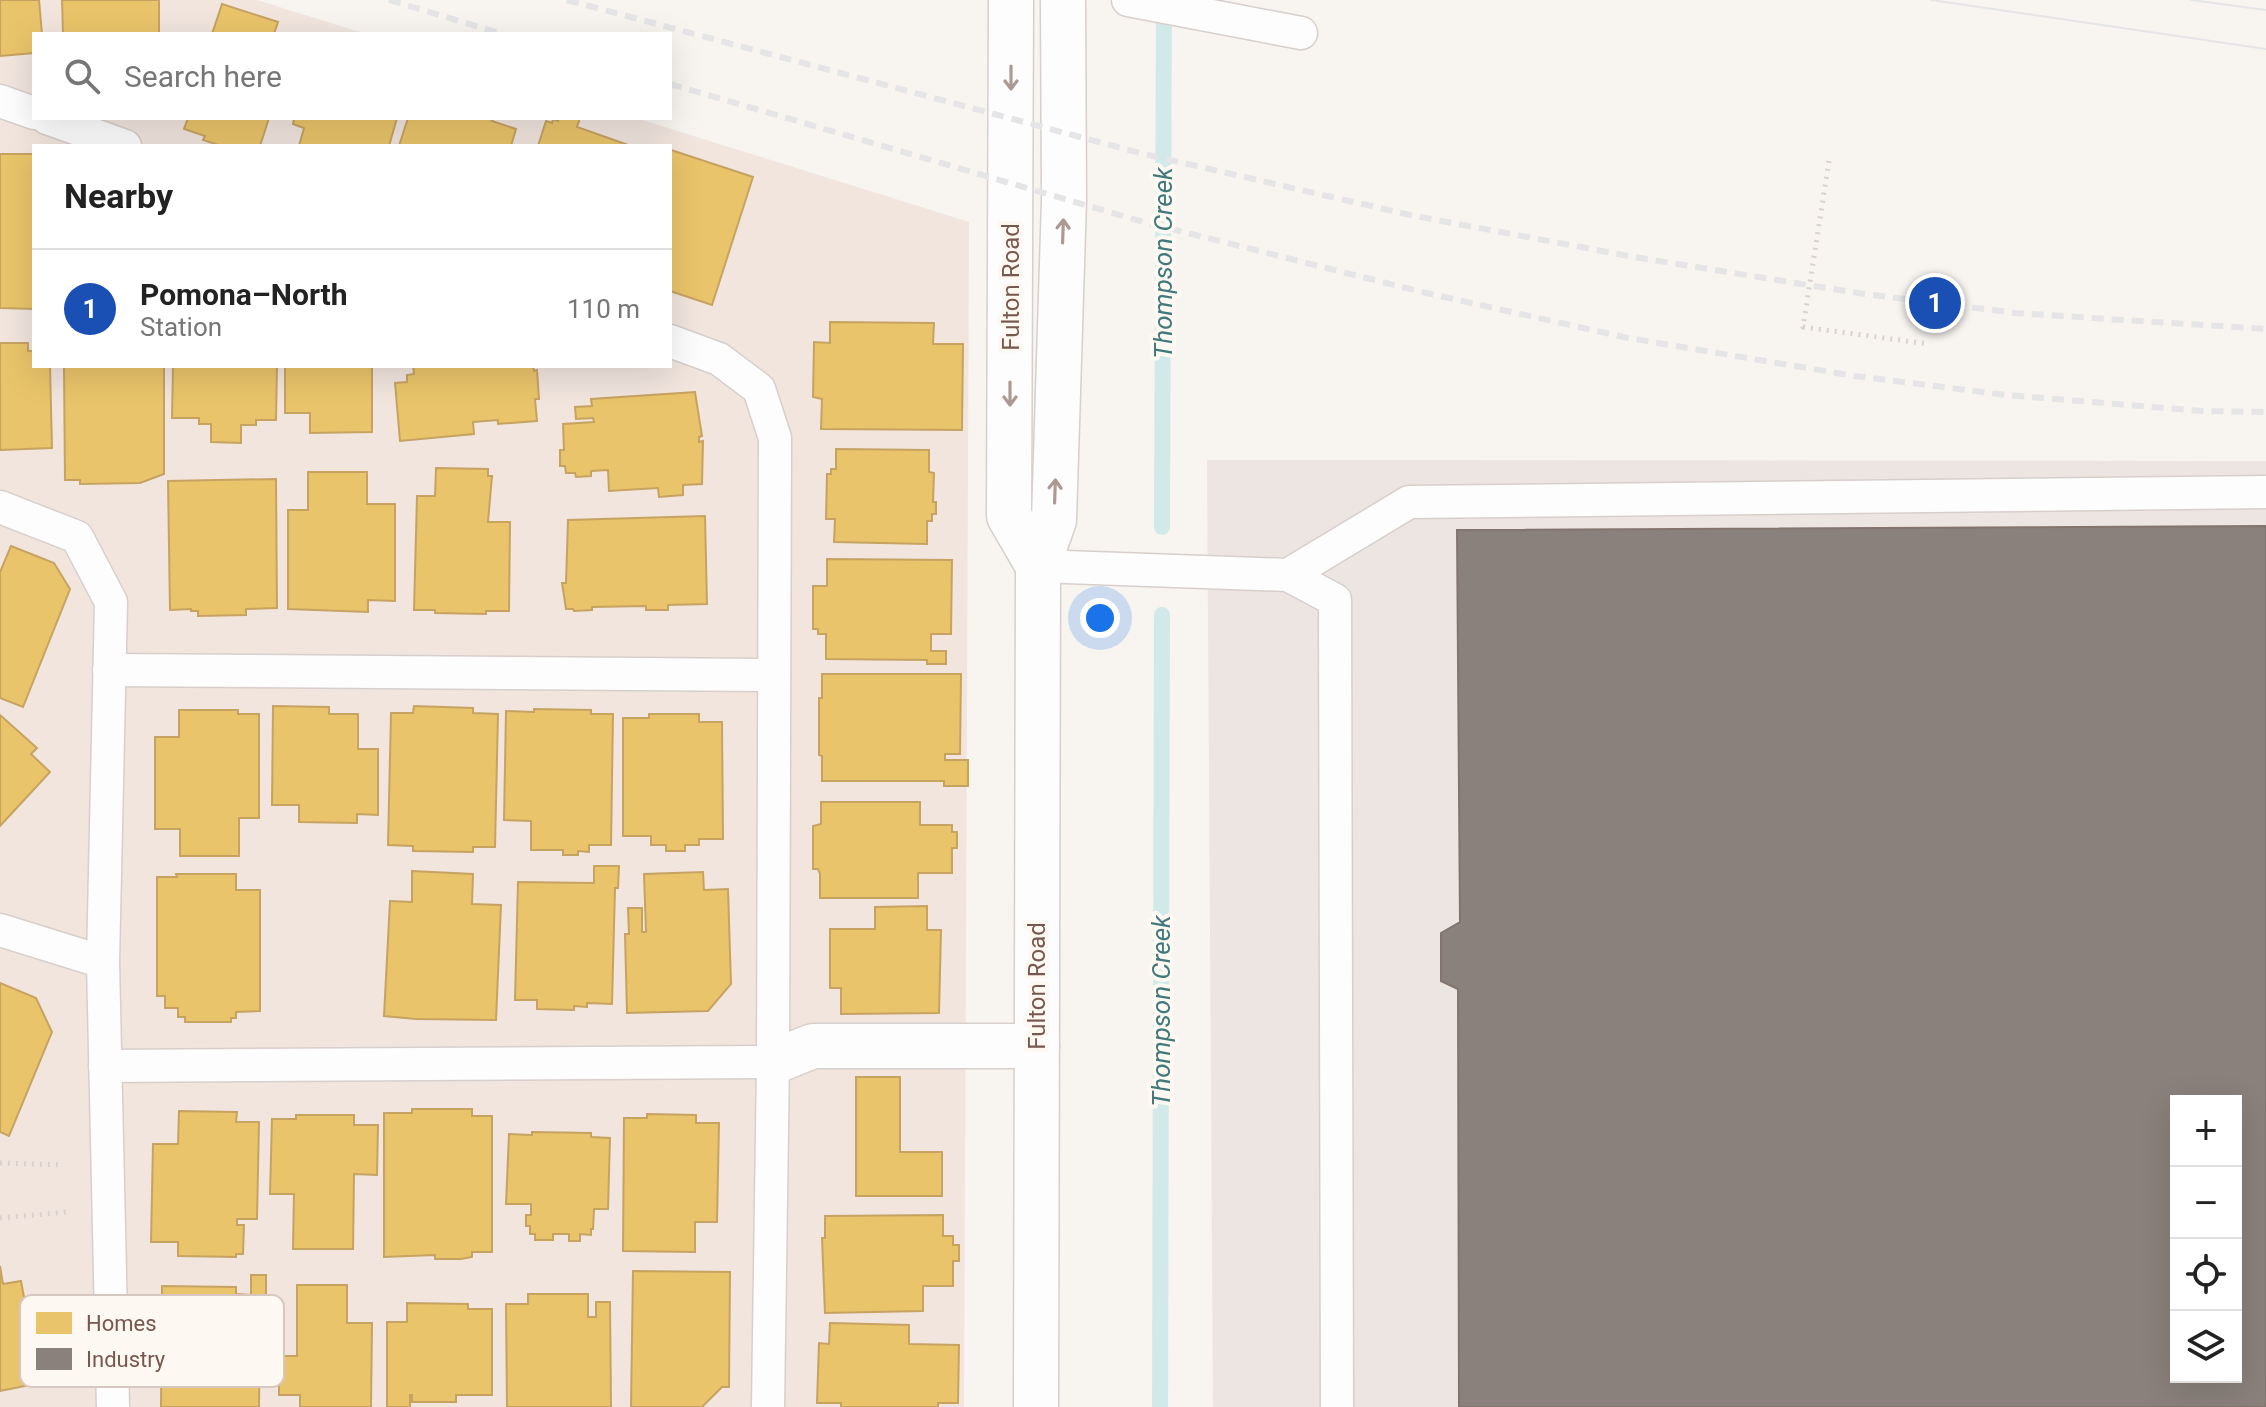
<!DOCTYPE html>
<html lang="en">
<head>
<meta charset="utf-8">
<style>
	body { margin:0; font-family:Roboto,sans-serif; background:#f6f6f6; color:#222 }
	.controls { position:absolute; right:24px; bottom:24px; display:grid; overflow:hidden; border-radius:0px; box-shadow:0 8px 32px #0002 }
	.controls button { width:72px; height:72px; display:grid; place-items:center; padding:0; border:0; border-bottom:2px solid #e0e0e0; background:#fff; color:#222; font:40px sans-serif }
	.you { position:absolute; left:1100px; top:618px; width:28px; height:28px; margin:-20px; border:6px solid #fff; border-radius:50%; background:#1a73e8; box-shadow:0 0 0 12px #1a73e833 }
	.badge { display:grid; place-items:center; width:52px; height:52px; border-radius:50%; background:#ea580c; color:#fff; font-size:26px; font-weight:700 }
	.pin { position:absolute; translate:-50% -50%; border:4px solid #fff; box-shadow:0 2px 8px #0006 }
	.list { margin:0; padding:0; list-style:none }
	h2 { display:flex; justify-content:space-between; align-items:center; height:104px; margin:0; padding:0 32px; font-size:34px }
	h2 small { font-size:26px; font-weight:400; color:#767676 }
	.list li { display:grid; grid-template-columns:52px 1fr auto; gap:24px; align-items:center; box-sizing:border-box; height:120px; padding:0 32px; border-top:2px solid #e0e0e0 }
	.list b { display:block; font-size:30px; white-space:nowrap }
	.list p { margin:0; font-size:26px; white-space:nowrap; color:#767676 }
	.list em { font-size:26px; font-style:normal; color:#767676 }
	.icon { flex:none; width:44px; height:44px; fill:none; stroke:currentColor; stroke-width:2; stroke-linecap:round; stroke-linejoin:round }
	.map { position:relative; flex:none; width:2266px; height:1407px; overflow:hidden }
	.search { position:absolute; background:#fff; box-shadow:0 8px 32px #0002; left:32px; top:32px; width:640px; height:88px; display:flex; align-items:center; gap:20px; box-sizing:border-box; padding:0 28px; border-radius:0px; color:#767676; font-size:30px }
	.panel { position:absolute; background:#fff; box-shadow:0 8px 32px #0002; left:32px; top:144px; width:640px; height:224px; border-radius:0px }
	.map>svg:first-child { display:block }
	.residential { fill:#f1e5de; fill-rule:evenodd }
	.industrial { fill:#ece5e2; fill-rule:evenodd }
	.homes { fill:#e9c46a; stroke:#c7a362; stroke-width:2 }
	.industry { fill:#8a817c; stroke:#84746e; stroke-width:2; fill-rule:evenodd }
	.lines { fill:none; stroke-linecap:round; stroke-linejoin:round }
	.stream { stroke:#d1eae9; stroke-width:16 }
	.service-casing { stroke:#d7cfcc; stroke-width:35 }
	.minor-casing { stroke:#d7cfcc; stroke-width:47 }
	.path { stroke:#dad2d0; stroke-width:5; stroke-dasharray:2 6; stroke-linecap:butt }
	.service { stroke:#fefdfd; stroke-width:32 }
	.minor { stroke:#fefdfd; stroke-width:44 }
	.tram { stroke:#e5e4e7; stroke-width:2 }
	.rail { stroke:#e5e4e7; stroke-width:6; stroke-dasharray:12 8; stroke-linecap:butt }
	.oneway { stroke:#ad9994 }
	.labels { text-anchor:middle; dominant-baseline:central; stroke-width:8; stroke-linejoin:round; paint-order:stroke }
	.street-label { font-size:24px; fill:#77574e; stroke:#fef8f2 }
	.water-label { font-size:26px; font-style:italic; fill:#42797b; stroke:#fef8f2 }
	.key { fill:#fef8f2; stroke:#d6c8c1; stroke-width:2 }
	.key-label { font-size:22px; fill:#77574e }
</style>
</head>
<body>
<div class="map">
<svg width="2266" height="1407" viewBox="0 0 2266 1407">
	<rect width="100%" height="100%" fill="#f8f4f0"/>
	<path class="residential" d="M0 0H257L366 34H34V118H636L969 222 964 1407H0ZM34 146H670V366H34Z"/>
	<path class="industrial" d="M1207 460 2266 461V1407H1213ZM2176 1101H2236V1377H2176Z"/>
	<g class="homes">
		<path d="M0 0H39L42 34H34V53L0 56Z"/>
		<path d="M62 0H159V34H63Z"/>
		<path d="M222 4 278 22 274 34H212Z"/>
		<path d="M188 118H269L260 146H221L203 140 205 136 184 129Z"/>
		<path d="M294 118H397L389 146H299L304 128 293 124Z"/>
		<path d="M408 118H494L492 121 516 129 511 146H399Z"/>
		<path d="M559 118H580L577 127 631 146H538L546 121 552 123 553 119 558 121Z"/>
		<path d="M671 150 753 177 712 305 670 291Z"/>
		<path d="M0 154H34V309L0 308Z"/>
		<path d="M830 322 934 323 933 344H963L962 430 821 429 822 399 813 397 814 342 830 343Z"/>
		<path d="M0 343H28V351H34V366H50L52 448 0 450Z"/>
		<path d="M64 366H164V474L140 483 80 484V480H65Z"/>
		<path d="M173 366H277L276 420H256V425H241V443L211 442V424H199V418H172Z"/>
		<path d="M285 366H372V432L310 433V413H285Z"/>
		<path d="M413 366H533L534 371 537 370 539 399H535L537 421 498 424V420L473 422 474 434 400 441 395 383 407 382V375L414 374Z"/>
		<path d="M695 392 702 436 699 437V442L703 441 702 484 683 485V495L659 497 658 488 609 491 608 470 591 471V476L576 477 575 473H566L565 466H560V450H564L563 424 594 422 593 418 576 419 575 407 592 406 591 399Z"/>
		<path d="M836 449 929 450V472L934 473 933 502H936V514H932V521H927V544L834 542 835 519H826L827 474H831V469H836Z"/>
		<path d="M436 468 488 469V476H492L488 522H510L509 611H486V614L435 613V610H414L417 496H435Z"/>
		<path d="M308 472H367V504H395V601L368 600V612L288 609V510H308Z"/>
		<path d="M276 479 277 608 246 609V615L198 616V611H191V609L170 610 168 481Z"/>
		<path d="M705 516 707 604 668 605V610H646V606L592 607V610L574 611 573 609H566L562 583H566L568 520Z"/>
		<path d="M11 546 54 563 70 589 23 707 0 698V572Z"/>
		<path d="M827 559 952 560 951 634H931V651H946V664H927V660L826 659V634H818V629H813V586H827Z"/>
		<path d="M822 674H961L960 754H945V760H968V786H944V781H822V756L819 755V698H822Z"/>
		<path d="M273 706 329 707V714H358V749H378V815L357 814V823L299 822V805H272Z"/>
		<path d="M414 706 473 708V713L498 714 495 847H473V852L413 851V846L388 845 391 713H413Z"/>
		<path d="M534 709 591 710V714H613L611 845H589V852L578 851V855H563V850H531V821L504 820 506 711 534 712Z"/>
		<path d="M179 710H238V714H259V818H239V856H180V829H155V737H179Z"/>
		<path d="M649 714H699V722H722L723 839H699V845H685V851H666V845H651V836H623V718H649Z"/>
		<path d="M0 715 37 748 31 754 50 772 0 826Z"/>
		<path d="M821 802H920V825H952V832H957V848H952V873H918V898H820V874L818 869H813V826L821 824Z"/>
		<path d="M594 866H619L618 888H615L612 1004 587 1003V1007L574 1006V1010L537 1009V1000H515L518 882 594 883Z"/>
		<path d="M412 871 473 874 472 904 501 905 496 1020 416 1019 384 1016 390 901 412 902Z"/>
		<path d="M703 872 704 890 728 889 731 984 708 1011 627 1013 625 934H629L628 908H642V932H646L644 874Z"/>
		<path d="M176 874H236V890H260V1011L236 1012V1018H231V1022H185V1017H178V1008H165V996H157V877H177Z"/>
		<path d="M927 906V930H941L939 1013 841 1014V988H830V929H875V907Z"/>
		<path d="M0 983 36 998 52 1032 9 1136 0 1132Z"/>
		<path d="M856 1077H900V1152H942V1196H856Z"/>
		<path d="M412 1109H472V1116H492V1252H472V1257L461 1259H435V1255L384 1257V1113H412Z"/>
		<path d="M179 1111 237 1112 236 1122H259L257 1219H237V1225H244L243 1254H236V1257L178 1256V1242H151L153 1144H178Z"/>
		<path d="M647 1114 696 1115V1123H719L717 1222H695V1252L623 1251 624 1118H647Z"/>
		<path d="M296 1115H354V1125H378L377 1175 354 1174 353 1249H293L294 1194H270L272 1119H296Z"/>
		<path d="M532 1132 591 1133V1137L610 1138 608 1209H594L593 1229H591V1235L580 1234V1241H569V1234H553V1240H535V1234H530V1226H526V1215H531V1204H506L509 1134 532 1135Z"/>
		<path d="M943 1215V1236H953V1245H959V1261H953V1286H923V1311L825 1313 822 1238H825V1216Z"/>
		<path d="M0 1266 3 1284 21 1281 40 1383 0 1391Z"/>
		<path d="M633 1271 730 1272 729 1387H722L702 1407H631Z"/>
		<path d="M251 1275H266V1322L260 1321 259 1407H161L162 1286 236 1287V1294L251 1295Z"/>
		<path d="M297 1285H347V1323H372L371 1407H300V1395H279V1356H297Z"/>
		<path d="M528 1294H588V1317H596V1302H610L611 1407H507L506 1304H528Z"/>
		<path d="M407 1303 468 1304V1309H492V1395H456V1402H412V1395H410V1407H387V1322H407Z"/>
		<path d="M830 1323 909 1325V1344L959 1345 958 1403H938V1407H841V1403H817L819 1343 829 1344Z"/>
	</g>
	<path class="industry" d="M2266 526V1407H1459L1458 989 1441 981V933L1460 922 1457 530ZM2176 1101H2236V1377H2176Z"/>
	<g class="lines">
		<g class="stream">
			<path d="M1162 527 1164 2"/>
			<path d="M1160 1407 1162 615"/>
		</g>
		<defs>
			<g id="service">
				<path d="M1128 0 1301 33"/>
				<path d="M0 101 34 113"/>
				<path d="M47 118 125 146"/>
				<path d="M670 341 719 359 759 389 775 438 773 1062 768 1407"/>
				<path d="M0 507 77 537 111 602 103 962 113 1407"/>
				<path d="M1038 566 1288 575 1335 600 1337 1407"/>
				<path d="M1288 575 1409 502 2266 492"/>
				<path d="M109 670 774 675"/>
				<path d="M0 930 103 962"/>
				<path d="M105 1066 773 1062"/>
			</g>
			<g id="minor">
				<path d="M1011 0 1009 516 1038 566"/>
				<path d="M773 1062 813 1046H1037"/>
				<path d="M1036 1407 1038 566 1054 520 1064 200 1063 0"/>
			</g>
		</defs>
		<use href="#service" class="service-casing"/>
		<use href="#minor" class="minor-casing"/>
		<g class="path">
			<path d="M1829 161 1803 327 1929 344"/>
			<path d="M0 1163 63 1165"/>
			<path d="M0 1218 67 1212"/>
		</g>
		<use href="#service" class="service"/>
		<use href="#minor" class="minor"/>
		<g class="tram">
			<path d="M1931 0 2266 49"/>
			<path d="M2191 0 2266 10"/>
		</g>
		<g class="rail">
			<path d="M389 0 503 34"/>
			<path d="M567 0 1140 153 1410 215 1634 257 1858 293 2015 313 2266 329"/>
			<path d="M670 84 1140 221 1422 292 1628 338 1855 376 2006 395 2202 411 2266 412"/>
		</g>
	</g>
	<defs><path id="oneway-shaft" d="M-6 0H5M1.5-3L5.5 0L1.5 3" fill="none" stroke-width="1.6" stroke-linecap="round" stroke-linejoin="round" transform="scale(2)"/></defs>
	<g class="oneway">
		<use href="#oneway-shaft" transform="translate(1011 78) rotate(90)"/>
		<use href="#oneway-shaft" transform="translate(1063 231) rotate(-88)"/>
		<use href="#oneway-shaft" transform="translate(1010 394) rotate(90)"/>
		<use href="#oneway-shaft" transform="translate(1055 491) rotate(-88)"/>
	</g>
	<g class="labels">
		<g class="street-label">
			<text transform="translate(1011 287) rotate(-90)">Fulton Road</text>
			<text transform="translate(1037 986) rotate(-90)">Fulton Road</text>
		</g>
		<g class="water-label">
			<text transform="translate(1163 263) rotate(-90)">Thompson Creek</text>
			<text transform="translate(1161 1011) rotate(-90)">Thompson Creek</text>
		</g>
	</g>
	<rect x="20" y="1295" width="264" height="92" rx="12" class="key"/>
	<rect x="36" y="1312" width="36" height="22" fill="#e9c46a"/>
	<rect x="36" y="1348" width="36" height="22" fill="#8a817c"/>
	<g class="key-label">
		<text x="86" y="1331">Homes</text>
		<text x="86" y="1367">Industry</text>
	</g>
</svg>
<div class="controls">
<button>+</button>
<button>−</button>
<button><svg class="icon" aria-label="locate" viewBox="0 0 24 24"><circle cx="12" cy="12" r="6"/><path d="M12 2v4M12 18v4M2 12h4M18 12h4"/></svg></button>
<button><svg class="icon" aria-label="layers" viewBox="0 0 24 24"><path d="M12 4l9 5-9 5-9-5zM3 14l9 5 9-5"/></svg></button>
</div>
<div class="you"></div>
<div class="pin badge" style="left:1935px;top:303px;background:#1a4fb4">1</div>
<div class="search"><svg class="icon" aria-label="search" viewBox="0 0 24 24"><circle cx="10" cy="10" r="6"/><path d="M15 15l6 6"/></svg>Search here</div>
<section class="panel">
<h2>Nearby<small></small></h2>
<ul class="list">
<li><span class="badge" style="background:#1a4fb4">1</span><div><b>Pomona–North</b><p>Station</p></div><em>110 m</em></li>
</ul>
</section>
</div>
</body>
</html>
